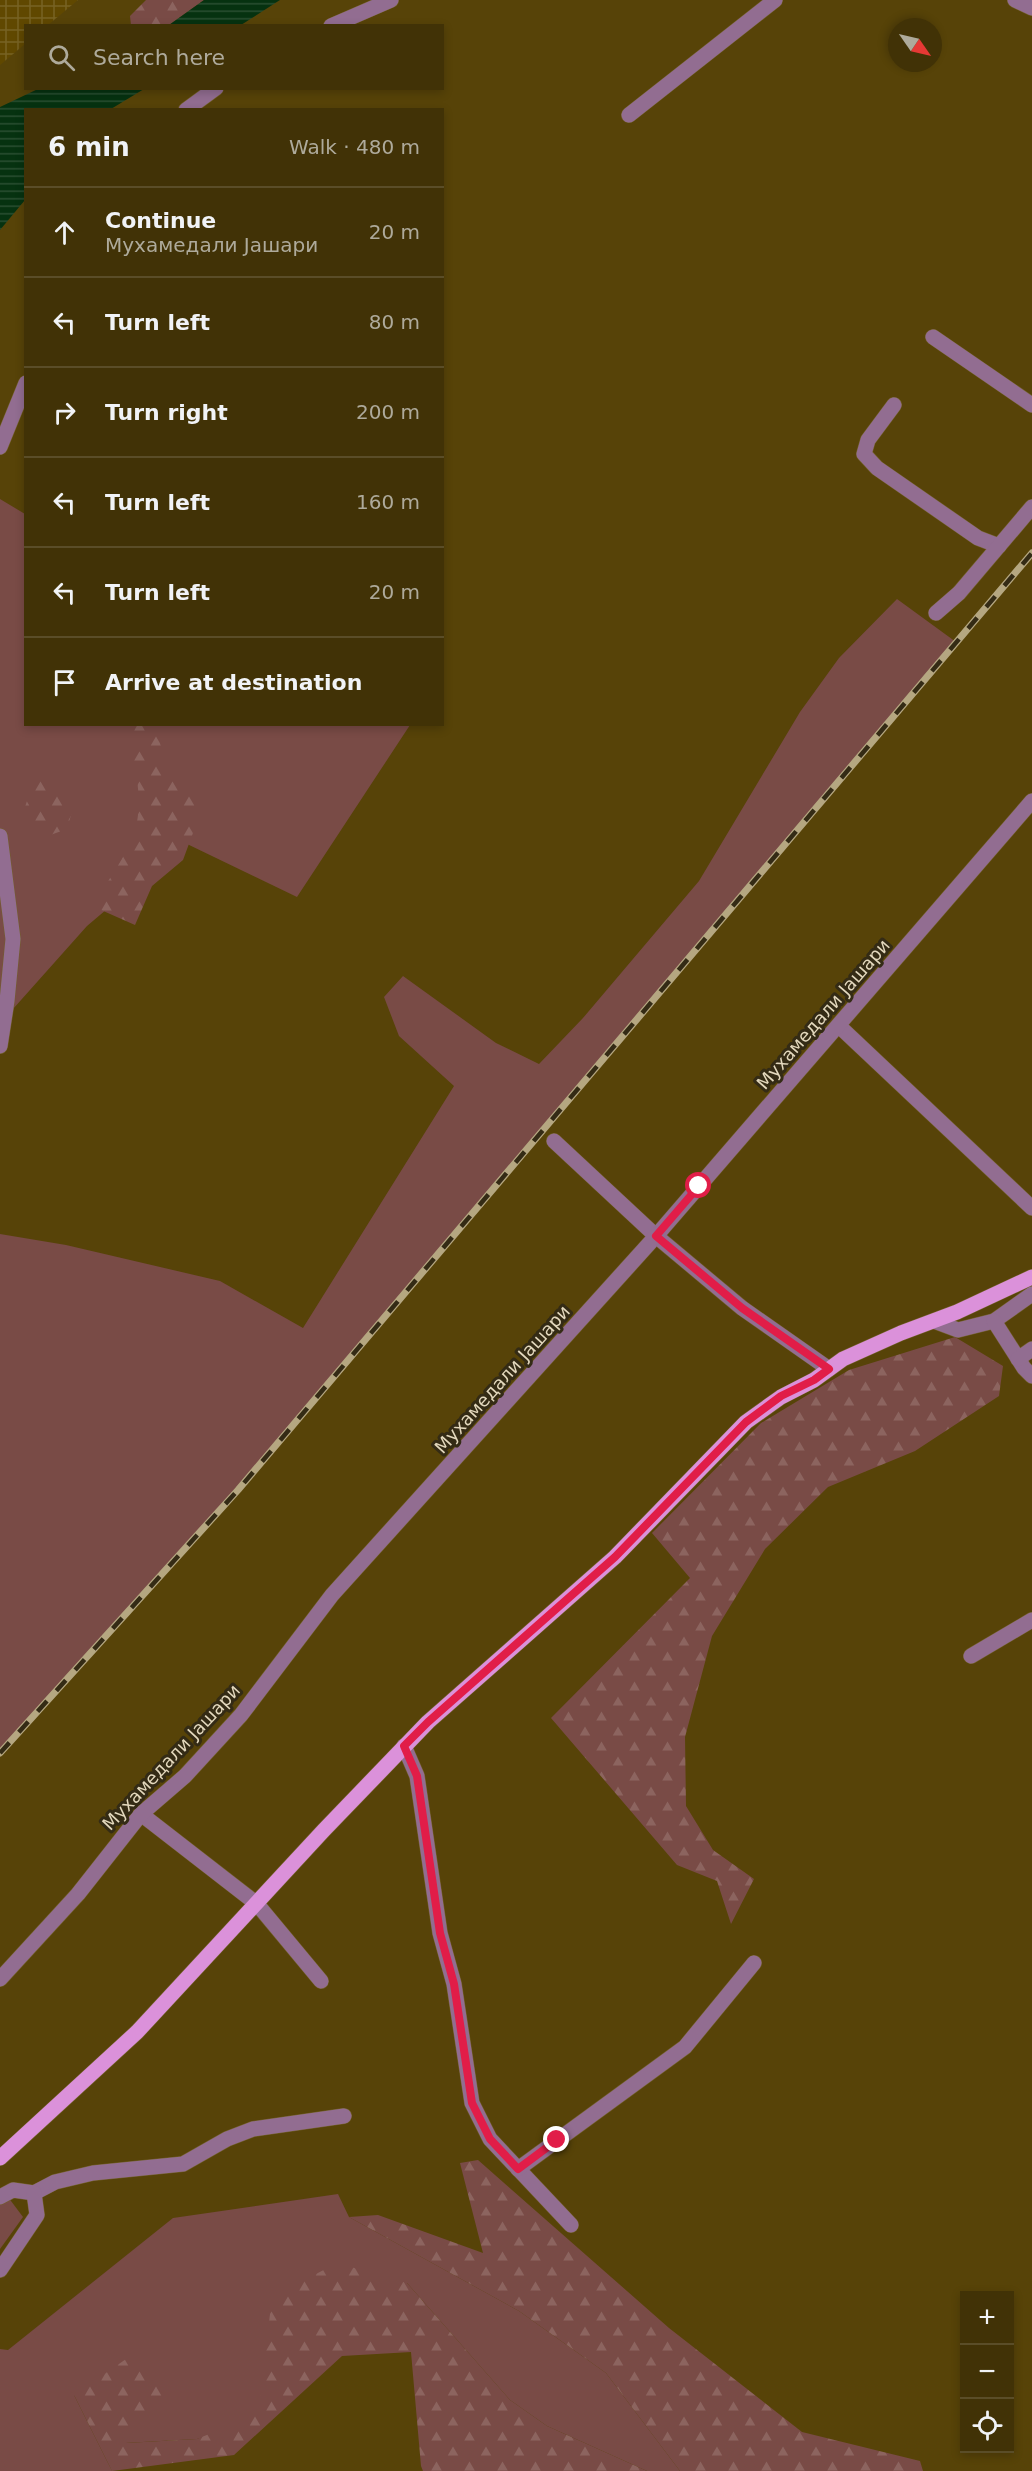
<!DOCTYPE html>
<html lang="en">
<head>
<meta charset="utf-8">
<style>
	body { margin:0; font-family:"DejaVu Sans",sans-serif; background:#483a10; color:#f1f3f6 }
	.controls { position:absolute; right:18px; bottom:18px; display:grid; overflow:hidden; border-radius:0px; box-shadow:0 3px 9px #0003 }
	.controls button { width:54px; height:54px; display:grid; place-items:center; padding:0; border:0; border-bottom:2px solid #5a4d28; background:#413206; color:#f1f3f6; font:30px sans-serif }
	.compass { position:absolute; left:888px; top:18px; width:54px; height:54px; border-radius:50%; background:#413206; box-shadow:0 3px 9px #0003; rotate:124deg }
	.stop { position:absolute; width:18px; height:18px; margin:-14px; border:4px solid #e11d48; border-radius:50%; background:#fff }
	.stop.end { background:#e11d48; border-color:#fff; box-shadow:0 2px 6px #0008 }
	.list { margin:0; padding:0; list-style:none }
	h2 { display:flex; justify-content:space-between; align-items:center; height:78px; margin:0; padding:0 24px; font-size:26px }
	h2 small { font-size:20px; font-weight:400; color:#aeaa9b }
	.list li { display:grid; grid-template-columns:39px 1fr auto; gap:18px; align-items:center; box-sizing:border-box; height:90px; padding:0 24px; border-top:2px solid #5a4d28 }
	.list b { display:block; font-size:22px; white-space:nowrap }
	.list p { margin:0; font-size:20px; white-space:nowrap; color:#aeaa9b }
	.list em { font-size:20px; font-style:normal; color:#aeaa9b }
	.icon { flex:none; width:33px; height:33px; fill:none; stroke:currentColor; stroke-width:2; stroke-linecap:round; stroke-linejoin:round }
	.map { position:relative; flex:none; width:1032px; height:2471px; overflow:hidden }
	.search { position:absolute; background:#413206; box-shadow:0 3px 9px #0003; left:24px; top:24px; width:420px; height:66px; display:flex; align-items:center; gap:15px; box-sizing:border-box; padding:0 21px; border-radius:0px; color:#aeaa9b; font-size:22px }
	.panel { position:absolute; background:#413206; box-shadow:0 3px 9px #0003; left:24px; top:108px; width:420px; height:618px; border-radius:0px }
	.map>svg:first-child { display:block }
	.industrial { fill:url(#industrial-grid) }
	.green { fill:#794b46 }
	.forest { fill:url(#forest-firs) }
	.water { fill:url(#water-rules) }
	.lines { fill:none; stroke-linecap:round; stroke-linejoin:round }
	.minor-casing { stroke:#73612c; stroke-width:16 }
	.major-casing { stroke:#73612c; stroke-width:16 }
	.minor { stroke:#926d91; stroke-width:15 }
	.major { stroke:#db91da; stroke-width:15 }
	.rail-casing { stroke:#b5a781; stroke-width:7 }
	.rail { stroke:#342b15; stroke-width:4.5; stroke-dasharray:14; stroke-linecap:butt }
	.route { stroke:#e11d48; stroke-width:8 }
	.labels { text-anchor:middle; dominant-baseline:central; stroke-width:6; stroke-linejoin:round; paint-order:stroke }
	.street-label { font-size:18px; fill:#e3d8bd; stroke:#342b15 }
</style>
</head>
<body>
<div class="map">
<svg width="1032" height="2471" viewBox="0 0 1032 2471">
	<defs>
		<pattern id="industrial-grid" width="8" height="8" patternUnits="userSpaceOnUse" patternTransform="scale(1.5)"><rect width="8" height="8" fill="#604800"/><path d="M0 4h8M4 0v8" fill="none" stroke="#776223"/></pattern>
		<pattern id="forest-firs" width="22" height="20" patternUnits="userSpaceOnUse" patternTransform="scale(1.5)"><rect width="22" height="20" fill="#794b46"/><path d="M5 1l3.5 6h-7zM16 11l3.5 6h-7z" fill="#8c645f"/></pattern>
		<pattern id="water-rules" width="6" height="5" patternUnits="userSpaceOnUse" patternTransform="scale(1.5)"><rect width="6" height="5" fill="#063210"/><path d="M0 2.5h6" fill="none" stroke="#2a4f31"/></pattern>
	</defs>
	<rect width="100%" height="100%" fill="#574308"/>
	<path class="industrial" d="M0 0H78L48 25 26 26 25 44 0 65Z"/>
	<g class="green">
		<path d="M0 499 25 514 26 724 410 725 297 897 185 843 87 926 5 1018 0 1046Z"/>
		<path d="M897 599 956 642 238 1490 0 1753V1234L66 1245 220 1281 303 1328 454 1086 399 1036 384 997 403 976 496 1043 539 1064 583 1018 699 881 800 712 839 658Z"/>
		<path d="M338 2194 349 2217 519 2311 606 2373 680 2471H647L547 2426 510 2400 407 2283 259 2421 197 2439 125 2443 74 2395 112 2471H0V2349L8 2350 173 2218Z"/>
		<path d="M8 2197 23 2217 0 2249V2202Z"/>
	</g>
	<g class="forest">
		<path d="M146 0H204L169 25H131L130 16Z"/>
		<path d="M125 725H156L164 760 182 777 204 803 183 860 152 886 135 925 92 906C105 885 120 865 130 843 148 807 134 761 125 725Z"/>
		<path d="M34 780 59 784 73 808 67 829 42 838 20 822Z"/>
		<path d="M955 1337 1003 1366 999 1396 915 1451 828 1487 765 1549 712 1636 685 1737 686 1806 713 1850 754 1879 731 1924 717 1881 677 1865 551 1718 690 1578 652 1533 761 1423 849 1370Z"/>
		<path d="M478 2160 669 2328 802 2432 920 2461 923 2471H680L606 2373 519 2311 349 2217 378 2215 483 2253 460 2163Z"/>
		<path d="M337 2263 407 2283 510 2400 547 2426 647 2471H423L421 2466 411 2352 342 2356 234 2455 112 2471 74 2395 129 2357 175 2388 126 2443 197 2439 258 2414 272 2297Z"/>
	</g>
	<g class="water">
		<path d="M204 0H280L241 25H169Z"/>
		<path d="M40 88 144 89 111 109 26 110 25 200 0 230V107Z"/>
	</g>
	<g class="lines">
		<defs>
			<g id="minor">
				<path d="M1015 0 1032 8"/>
				<path d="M331 26 391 0"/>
				<path d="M186 110 216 88"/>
				<path d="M629 115 775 0"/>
				<path d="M933 337 1032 405"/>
				<path d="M894 405 868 440 864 454 877 468 978 538 999 546"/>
				<path d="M0 447 26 383"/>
				<path d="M936 613 959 593 1032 507"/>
				<path d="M0 836 13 939 7 1001 0 1046"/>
				<path d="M839 1026 1032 1208"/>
				<path d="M554 1141 656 1236 742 1308 829 1369"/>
				<path d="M934 1321 958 1330 994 1321 1032 1294"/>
				<path d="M994 1321 1024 1368 1032 1376"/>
				<path d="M1018 1359 1032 1349"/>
				<path d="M971 1656 1032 1620"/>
				<path d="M404 1746 417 1776 440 1933 454 1984 472 2103 490 2139 571 2225"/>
				<path d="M141 1814 257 1904 321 1981"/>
				<path d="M0 1979 78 1894 141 1814 185 1776 241 1715 332 1595 656 1236 1032 801"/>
				<path d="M518 2169 685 2047 754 1963"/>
				<path d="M0 2197 13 2190 34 2193 55 2182 93 2173 183 2164 227 2139 253 2129 344 2116"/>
				<path d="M0 2270 37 2215 34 2193"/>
			</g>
			<path id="major" d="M0 2158 137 2032 324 1830 428 1722 615 1557 746 1422 781 1397 814 1380 843 1359 901 1333 957 1312 1032 1277"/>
		</defs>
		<use href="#minor" class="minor-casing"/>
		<use href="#major" class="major-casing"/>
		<use href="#minor" class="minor"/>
		<use href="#major" class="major"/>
		<defs>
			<path id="rail" d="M0 1753 238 1490 1032 553"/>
		</defs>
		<use href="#rail" class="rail-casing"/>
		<use href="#rail" class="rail"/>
	</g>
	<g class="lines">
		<path class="route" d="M557 2140 518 2169 490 2139 472 2103 454 1984 440 1933 417 1776 404 1746 428 1722 615 1557 746 1422 781 1396 814 1380 829 1369 742 1308 656 1236 699 1186"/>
	</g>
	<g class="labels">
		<g class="street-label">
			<text transform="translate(823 1014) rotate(-49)">Мухамедали Јашари</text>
			<text transform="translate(502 1379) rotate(-48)">Мухамедали Јашари</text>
			<text transform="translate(171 1757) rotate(-47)">Мухамедали Јашари</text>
		</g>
	</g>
</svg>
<div class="controls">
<button>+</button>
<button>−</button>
<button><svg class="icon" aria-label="locate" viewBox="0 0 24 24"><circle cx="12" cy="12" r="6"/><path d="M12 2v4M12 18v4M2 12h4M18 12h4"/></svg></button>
</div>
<svg class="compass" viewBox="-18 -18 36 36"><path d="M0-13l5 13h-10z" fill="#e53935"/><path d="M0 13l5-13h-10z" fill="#aeaa9b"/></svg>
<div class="stop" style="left:699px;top:1186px"></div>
<div class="stop end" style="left:557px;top:2140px"></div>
<div class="search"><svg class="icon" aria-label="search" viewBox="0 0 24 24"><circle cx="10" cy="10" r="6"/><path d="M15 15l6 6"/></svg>Search here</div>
<section class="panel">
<h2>6 min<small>Walk · 480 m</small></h2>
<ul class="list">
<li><svg class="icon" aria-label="ahead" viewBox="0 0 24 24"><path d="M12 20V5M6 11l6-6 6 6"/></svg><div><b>Continue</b><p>Мухамедали Јашари</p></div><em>20 m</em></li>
<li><svg class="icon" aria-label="left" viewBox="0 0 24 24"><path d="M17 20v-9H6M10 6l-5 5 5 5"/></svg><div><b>Turn left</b></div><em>80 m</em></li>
<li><svg class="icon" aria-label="right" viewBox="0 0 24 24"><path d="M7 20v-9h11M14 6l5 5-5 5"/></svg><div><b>Turn right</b></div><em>200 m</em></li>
<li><svg class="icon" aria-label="left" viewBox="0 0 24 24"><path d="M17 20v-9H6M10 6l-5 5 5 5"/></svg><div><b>Turn left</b></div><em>160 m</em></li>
<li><svg class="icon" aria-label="left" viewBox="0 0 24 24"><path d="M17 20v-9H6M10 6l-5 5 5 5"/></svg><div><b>Turn left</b></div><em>20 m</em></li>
<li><svg class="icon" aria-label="arrive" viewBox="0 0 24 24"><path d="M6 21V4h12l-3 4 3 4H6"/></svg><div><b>Arrive at destination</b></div></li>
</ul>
</section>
</div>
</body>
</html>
